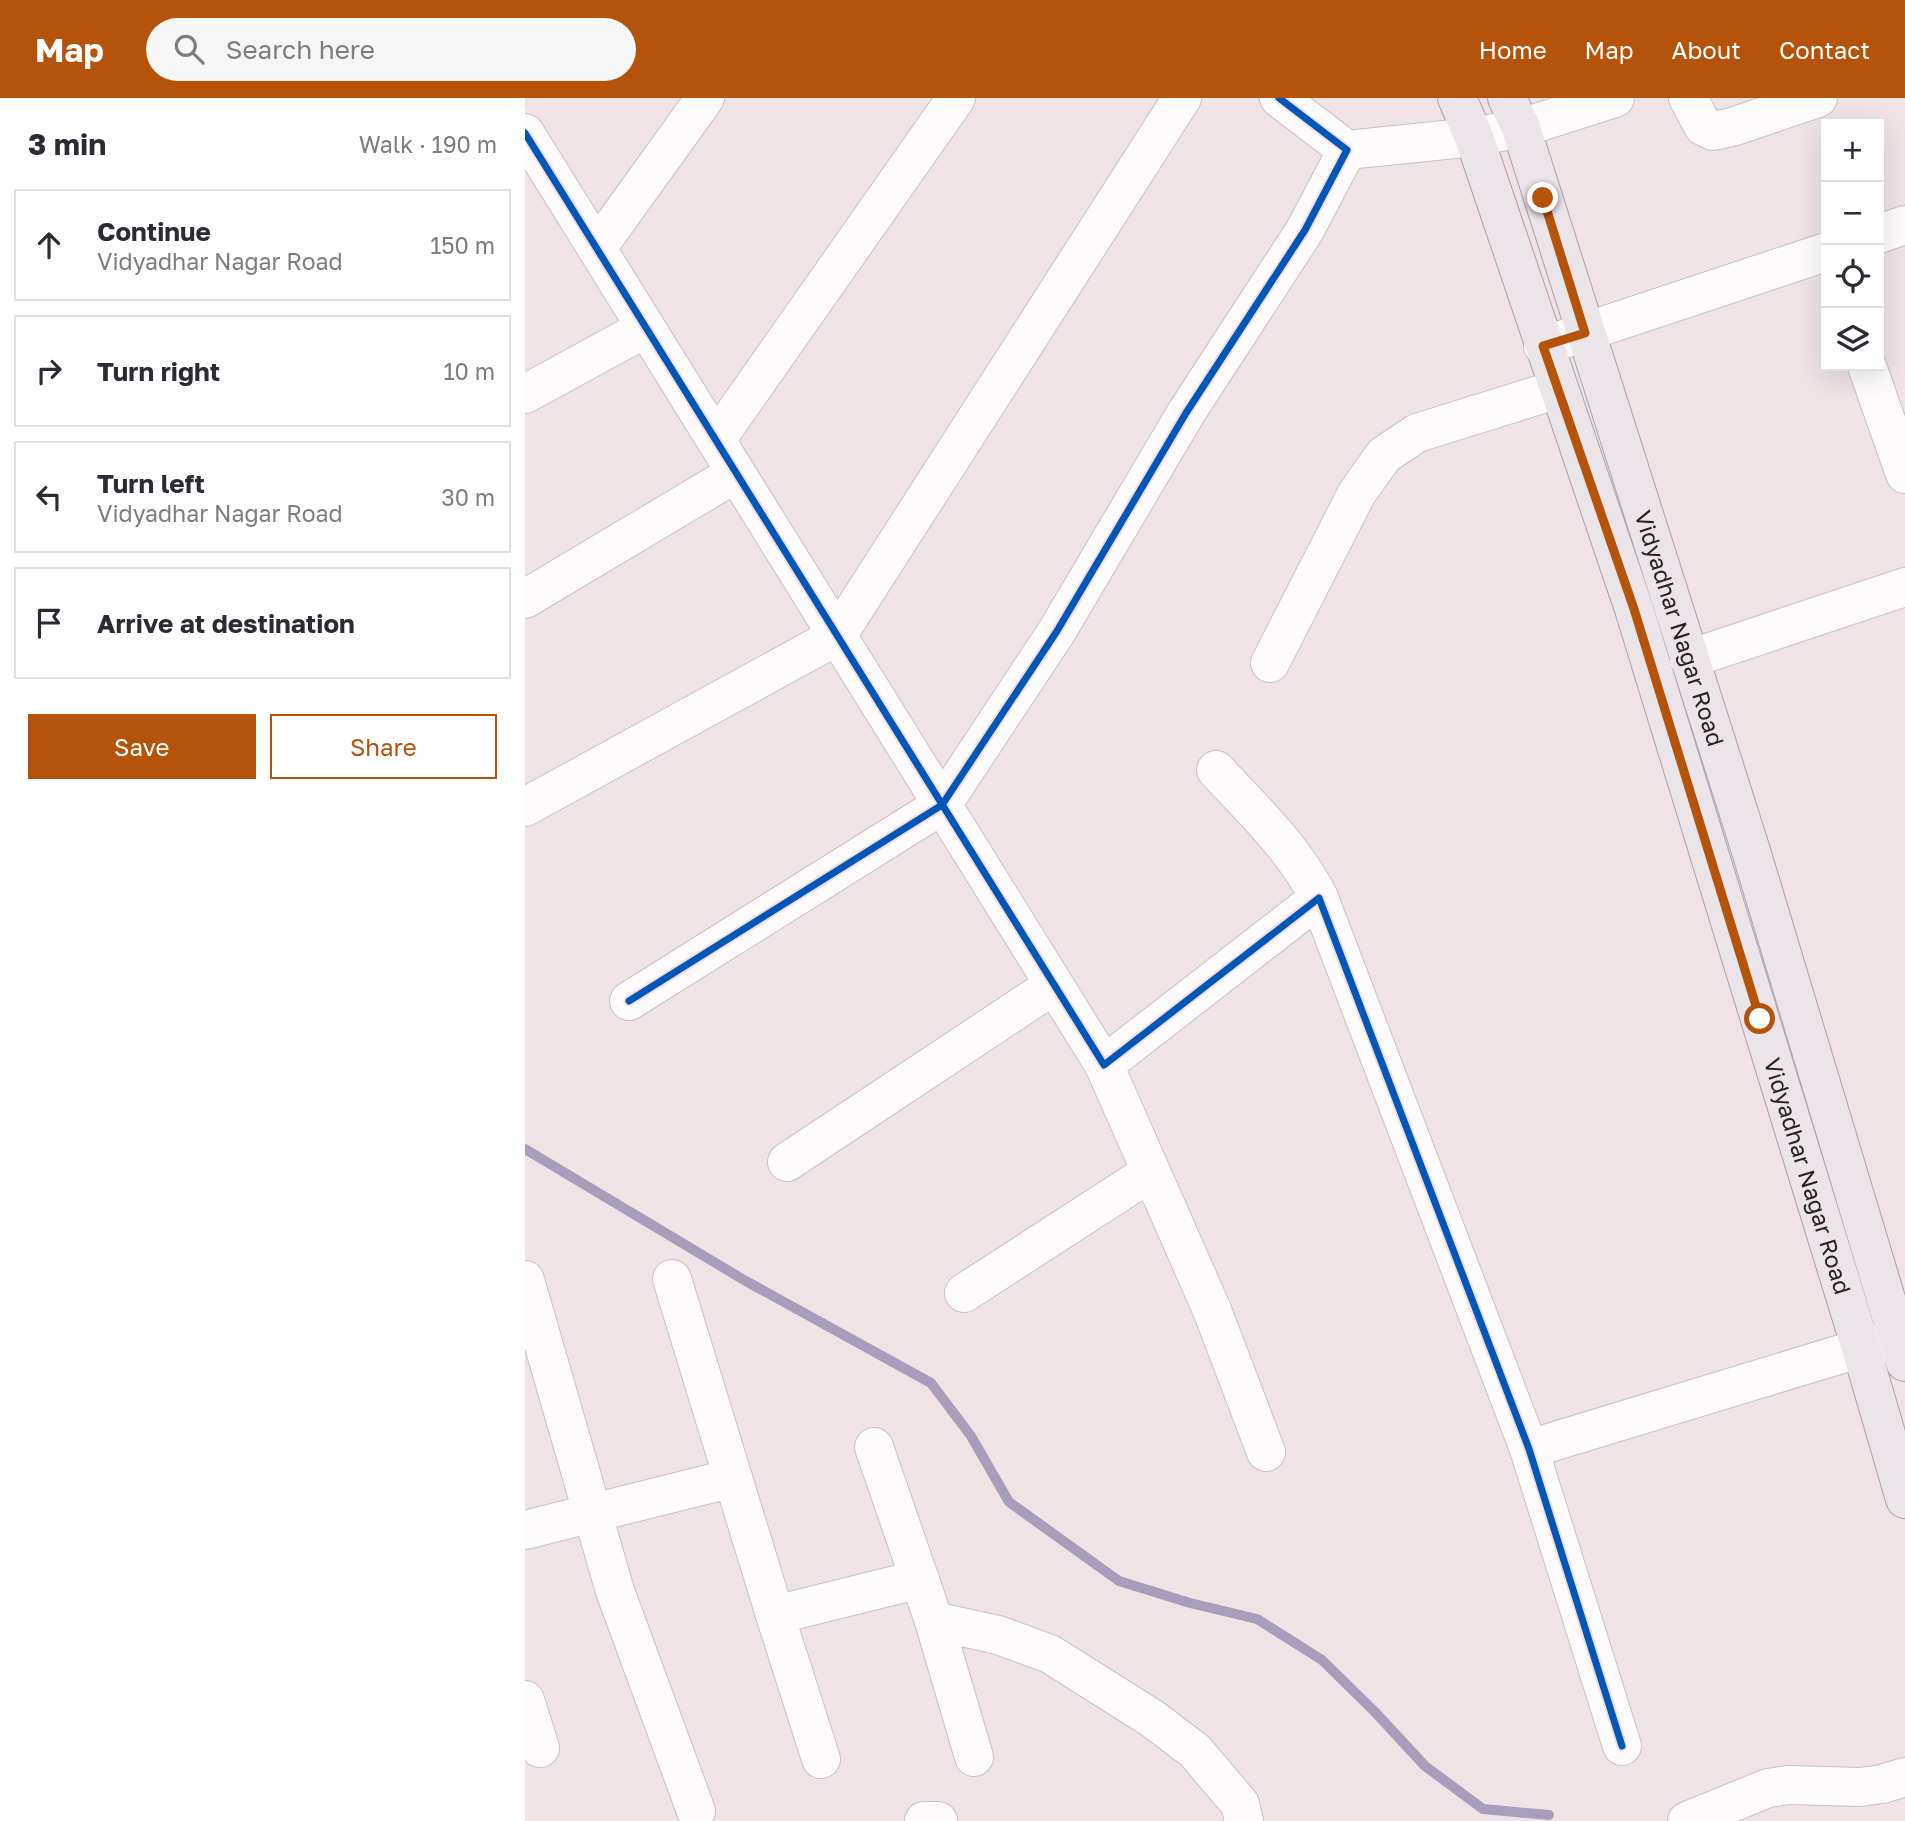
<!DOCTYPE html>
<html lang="en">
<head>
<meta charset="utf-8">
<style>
	body { margin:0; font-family:"Golos Text",sans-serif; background:#f7f7f7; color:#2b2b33 }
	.controls { position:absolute; right:21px; top:21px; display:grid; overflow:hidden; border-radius:0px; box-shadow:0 7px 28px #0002 }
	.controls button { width:63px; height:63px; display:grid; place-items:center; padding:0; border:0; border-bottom:2px solid #e1e1e2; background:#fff; color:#2b2b33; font:35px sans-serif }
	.stop { position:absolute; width:21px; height:21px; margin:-16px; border:5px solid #b45309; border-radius:50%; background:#fff }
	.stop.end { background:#b45309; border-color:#fff; box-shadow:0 2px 7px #0008 }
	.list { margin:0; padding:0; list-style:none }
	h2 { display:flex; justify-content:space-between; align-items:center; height:91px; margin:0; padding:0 28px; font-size:30px }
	h2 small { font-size:23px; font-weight:400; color:#7c7c81 }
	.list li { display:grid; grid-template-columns:46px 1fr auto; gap:21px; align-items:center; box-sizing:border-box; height:112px; margin:0 14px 14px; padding:0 14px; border:2px solid #e1e1e2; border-radius:0px }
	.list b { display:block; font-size:26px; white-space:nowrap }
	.list p { margin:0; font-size:23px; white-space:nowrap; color:#7c7c81 }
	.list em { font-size:23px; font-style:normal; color:#7c7c81 }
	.actions { display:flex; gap:14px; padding:21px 28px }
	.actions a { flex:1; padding:16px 0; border:2px solid #b45309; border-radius:0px; text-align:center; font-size:24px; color:#b45309 }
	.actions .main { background:#b45309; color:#fff }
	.icon { flex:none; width:38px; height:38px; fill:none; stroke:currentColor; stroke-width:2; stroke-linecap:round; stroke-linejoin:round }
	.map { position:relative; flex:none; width:1380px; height:1723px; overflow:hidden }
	header { display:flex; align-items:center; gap:42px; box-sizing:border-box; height:98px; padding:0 35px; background:#b45309; color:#fff }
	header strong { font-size:33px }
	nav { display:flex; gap:38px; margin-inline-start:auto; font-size:24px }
	.search { width:490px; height:63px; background:#f7f7f7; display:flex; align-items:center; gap:18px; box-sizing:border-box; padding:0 24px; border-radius:38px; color:#7c7c81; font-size:26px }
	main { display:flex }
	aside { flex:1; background:#fff }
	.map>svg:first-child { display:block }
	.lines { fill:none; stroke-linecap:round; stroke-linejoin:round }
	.stream { stroke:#a89ebb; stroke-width:10 }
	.minor-casing { stroke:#cac1c3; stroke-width:40 }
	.major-casing { stroke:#af9fab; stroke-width:40 }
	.minor { stroke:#fdfbfb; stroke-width:38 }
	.major { stroke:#ebe4e9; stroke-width:38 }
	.cycleway-casing { stroke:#f4dee3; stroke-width:11 }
	.cycleway { stroke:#0057b8; stroke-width:7 }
	.route { stroke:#b45309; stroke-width:9 }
	.labels { text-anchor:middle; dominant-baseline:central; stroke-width:6; stroke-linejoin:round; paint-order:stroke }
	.street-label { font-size:23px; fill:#282022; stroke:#f4dee3 }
</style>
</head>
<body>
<header>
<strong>Map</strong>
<div class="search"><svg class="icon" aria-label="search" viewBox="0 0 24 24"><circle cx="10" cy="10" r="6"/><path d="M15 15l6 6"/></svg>Search here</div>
<nav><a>Home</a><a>Map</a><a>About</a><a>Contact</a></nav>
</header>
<main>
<aside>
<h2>3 min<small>Walk · 190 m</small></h2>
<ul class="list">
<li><svg class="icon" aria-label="ahead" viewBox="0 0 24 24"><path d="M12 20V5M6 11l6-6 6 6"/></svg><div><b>Continue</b><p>Vidyadhar Nagar Road</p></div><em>150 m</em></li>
<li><svg class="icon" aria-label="right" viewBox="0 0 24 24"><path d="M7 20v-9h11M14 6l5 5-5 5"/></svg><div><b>Turn right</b></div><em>10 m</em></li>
<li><svg class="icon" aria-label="left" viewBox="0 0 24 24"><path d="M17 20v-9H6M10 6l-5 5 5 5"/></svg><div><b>Turn left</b><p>Vidyadhar Nagar Road</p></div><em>30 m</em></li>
<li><svg class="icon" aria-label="arrive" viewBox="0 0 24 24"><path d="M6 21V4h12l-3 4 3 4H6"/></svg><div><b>Arrive at destination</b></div></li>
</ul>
<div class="actions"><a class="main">Save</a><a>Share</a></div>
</aside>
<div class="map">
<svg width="1380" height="1723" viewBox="0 0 1380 1723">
	<rect width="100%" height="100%" fill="#efe3e6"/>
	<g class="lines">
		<path class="stream" d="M0 1051 219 1182 406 1285 446 1338 484 1404 594 1483 665 1505 732 1521 797 1562 850 1614 900 1668 958 1711 1024 1717"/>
		<defs>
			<g id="minor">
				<path d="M1163 0 1178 28 1188 33 1207 29 1293 0"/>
				<path d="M0 35 579 967 794 800 1004 1351 1097 1648"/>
				<path d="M822 52 949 39 996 30 1090 0"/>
				<path d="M1354 136 1380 127"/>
				<path d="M72 150 180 0"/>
				<path d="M1018 248 1301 154"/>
				<path d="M1342 268 1380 376"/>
				<path d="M0 296 121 230"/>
				<path d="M191 342 431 0"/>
				<path d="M0 501 211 375"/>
				<path d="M1164 561 1380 489"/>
				<path d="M745 565 832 395 859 357 892 335 1033 291"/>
				<path d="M691 672C728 712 769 750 794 800"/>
				<path d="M0 709 312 538 657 0"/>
				<path d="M104 903 417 707 532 533 661 315 780 132 822 52 754 0"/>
				<path d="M579 967 687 1212 741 1354"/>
				<path d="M262 1064 529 887"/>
				<path d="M147 1181 250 1517 296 1661"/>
				<path d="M0 1182 90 1493 171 1713"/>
				<path d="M439 1195 626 1074"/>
				<path d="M349 1349 409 1523 449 1659"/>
				<path d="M1004 1351 1336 1250 1367 1244"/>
				<path d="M0 1432 208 1380"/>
				<path d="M250 1517 395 1481"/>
				<path d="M409 1523 473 1537 525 1556 628 1621 670 1653 715 1706 719 1723"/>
				<path d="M0 1602 15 1650"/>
				<path d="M399 1723H413"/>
				<path d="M1162 1723 1243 1690 1263 1687 1335 1689 1357 1686 1380 1679"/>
			</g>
			<g id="major">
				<path id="s1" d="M932 0 949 39 1109 511 1336 1250 1380 1401"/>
				<path id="s2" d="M982 0 996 30 1226 753 1380 1264"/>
			</g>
		</defs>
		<use href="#minor" class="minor-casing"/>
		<use href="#major" class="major-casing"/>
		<use href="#minor" class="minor"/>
		<use href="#major" class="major"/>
		<defs>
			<g id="cycleway">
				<path d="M0 35 579 967 794 800 1004 1351 1097 1648"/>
				<path d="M104 903 417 707 532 533 661 315 780 132 822 52 754 0"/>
			</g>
		</defs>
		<use href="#cycleway" class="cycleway-casing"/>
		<use href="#cycleway" class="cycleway"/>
	</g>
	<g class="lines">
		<path class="route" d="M1018 100 1060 235 1018 248 1109 511 1235 921"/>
	</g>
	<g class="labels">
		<g class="street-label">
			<text stroke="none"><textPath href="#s2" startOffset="558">Vidyadhar Nagar Road</textPath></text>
			<text stroke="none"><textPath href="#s1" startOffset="1134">Vidyadhar Nagar Road</textPath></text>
		</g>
	</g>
</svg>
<div class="controls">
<button>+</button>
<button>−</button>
<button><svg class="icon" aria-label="locate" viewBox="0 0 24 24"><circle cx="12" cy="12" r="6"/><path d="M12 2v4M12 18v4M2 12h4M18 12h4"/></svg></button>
<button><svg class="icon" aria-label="layers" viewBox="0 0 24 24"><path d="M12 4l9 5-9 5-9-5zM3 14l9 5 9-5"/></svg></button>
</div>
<div class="stop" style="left:1235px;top:921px"></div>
<div class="stop end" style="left:1018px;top:100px"></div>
</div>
</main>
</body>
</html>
